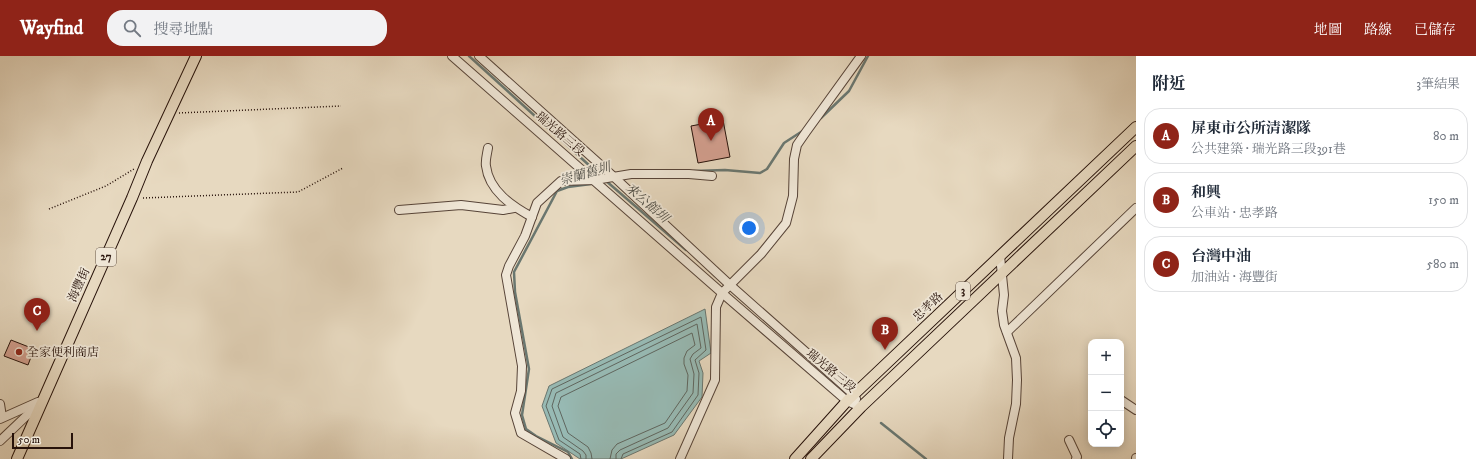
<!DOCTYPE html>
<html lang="zh-TW">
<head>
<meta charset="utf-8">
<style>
	body { margin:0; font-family:"IM FELL DW Pica","Noto Serif TC",serif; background:#f2f2f3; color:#1f2937 }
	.controls { position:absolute; right:12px; bottom:12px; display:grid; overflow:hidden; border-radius:8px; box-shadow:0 2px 10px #0003 }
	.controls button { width:36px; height:36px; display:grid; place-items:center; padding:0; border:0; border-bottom:1px solid #e0e1e3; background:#fff; color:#1f2937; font:20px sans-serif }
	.scale { position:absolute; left:12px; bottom:10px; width:61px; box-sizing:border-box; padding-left:4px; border:2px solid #27120a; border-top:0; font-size:11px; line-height:14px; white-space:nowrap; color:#27120a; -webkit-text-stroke:3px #efe6d6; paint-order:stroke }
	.you { position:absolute; left:749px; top:172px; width:14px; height:14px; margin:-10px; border:3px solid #fff; border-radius:50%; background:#1a73e8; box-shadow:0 0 0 6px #1a73e833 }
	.badge { display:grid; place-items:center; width:26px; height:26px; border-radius:50%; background:#8f2418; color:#fff; font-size:13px; font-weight:700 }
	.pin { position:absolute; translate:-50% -33px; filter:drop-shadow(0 1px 2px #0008) }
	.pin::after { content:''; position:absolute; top:21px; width:14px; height:12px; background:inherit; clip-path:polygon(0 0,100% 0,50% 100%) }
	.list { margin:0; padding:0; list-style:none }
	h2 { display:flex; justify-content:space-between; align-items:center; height:52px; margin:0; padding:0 16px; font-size:17px }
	h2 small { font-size:13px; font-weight:400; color:#747a83 }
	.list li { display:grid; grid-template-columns:26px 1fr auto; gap:12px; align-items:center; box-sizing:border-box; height:56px; margin:0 8px 8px; padding:0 8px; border:1px solid #e0e1e3; border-radius:16px }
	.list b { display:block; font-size:15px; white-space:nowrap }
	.list p { margin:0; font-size:13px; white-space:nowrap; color:#747a83 }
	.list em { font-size:13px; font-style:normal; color:#747a83 }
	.icon { flex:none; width:22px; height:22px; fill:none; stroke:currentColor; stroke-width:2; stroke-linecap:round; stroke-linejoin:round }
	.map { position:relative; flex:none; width:1136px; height:403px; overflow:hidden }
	header { display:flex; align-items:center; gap:24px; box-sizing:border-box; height:56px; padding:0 20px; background:#8f2418; color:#fff }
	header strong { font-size:19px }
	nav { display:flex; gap:22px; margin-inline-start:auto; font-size:14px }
	.search { width:280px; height:36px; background:#f2f2f3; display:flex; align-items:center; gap:10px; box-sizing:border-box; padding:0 14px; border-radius:16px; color:#747a83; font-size:15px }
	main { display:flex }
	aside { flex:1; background:#fff }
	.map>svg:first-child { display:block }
	.water { fill:#97bab4; stroke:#6a7770 }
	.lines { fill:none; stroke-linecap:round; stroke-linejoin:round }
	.shore { stroke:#5f665f; stroke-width:1 }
	.stream { stroke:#6a7770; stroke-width:2.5 }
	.building { fill:#d39f8f; stroke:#27120a }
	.minor-casing { stroke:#574438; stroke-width:10 }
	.major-casing { stroke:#27120a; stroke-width:12 }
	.path { stroke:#27120a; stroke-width:1.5; stroke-dasharray:1 2; stroke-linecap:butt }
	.minor { stroke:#efe6d6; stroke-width:8 }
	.major { stroke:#e7d9c0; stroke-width:10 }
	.poi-dot { fill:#8f2418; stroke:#efe6d6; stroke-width:1.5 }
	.labels { text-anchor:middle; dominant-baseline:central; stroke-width:3.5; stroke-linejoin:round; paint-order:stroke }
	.shield { fill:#efe6d6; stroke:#635247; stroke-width:1 }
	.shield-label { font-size:11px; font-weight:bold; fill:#27120a }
	.street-label { font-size:12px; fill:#27120a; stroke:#efe6d6 }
	.poi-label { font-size:12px; fill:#27120a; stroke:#efe6d6; text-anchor:start }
	.water-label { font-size:13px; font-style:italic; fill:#4e4d46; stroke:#efe6d6 }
</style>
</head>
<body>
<header>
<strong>Wayfind</strong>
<div class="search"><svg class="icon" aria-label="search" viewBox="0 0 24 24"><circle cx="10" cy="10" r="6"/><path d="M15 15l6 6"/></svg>搜尋地點</div>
<nav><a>地圖</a><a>路線</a><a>已儲存</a></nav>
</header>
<main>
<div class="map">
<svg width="1136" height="403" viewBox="0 0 1136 403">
	<rect width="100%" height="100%" fill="#e7d9c0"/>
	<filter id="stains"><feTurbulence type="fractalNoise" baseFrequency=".005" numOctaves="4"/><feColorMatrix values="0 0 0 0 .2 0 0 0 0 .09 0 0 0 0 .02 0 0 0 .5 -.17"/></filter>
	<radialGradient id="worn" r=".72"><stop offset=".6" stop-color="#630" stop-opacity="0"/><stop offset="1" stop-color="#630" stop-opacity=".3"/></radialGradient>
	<path class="water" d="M705 253 711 297 699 305 703 317 702 341 674 379 621 403H580L556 387 542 350 549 330Z"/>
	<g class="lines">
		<g class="shore">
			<path d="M581 403 580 398 559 384 546 350 552 333 701 261 706 294 695 304 699 317 698 339 672 376 623 398 621 403"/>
			<path d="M586 403V399L583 395 563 381 552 350 556 337 697 268 701 292 693 298 690 303 694 318 693 337 668 372 620 394 616 398V403"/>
			<path d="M592 403 591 397 588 391 568 377 558 350 561 341 692 277 695 289 687 295 684 302V308L688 319 687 335 665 367 617 388 612 394 610 403"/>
		</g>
		<g class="stream">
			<path d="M469 0 602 121"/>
			<path d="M821 62 849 35 868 0"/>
			<path d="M694 115 725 114 760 117 767 113 784 87 804 74"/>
			<path d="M605 124 686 194"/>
			<path d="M881 367 926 403"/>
			<path d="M572 403 568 396 536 380 526 373 522 359 529 313 515 236 514 216 557 135 568 131 591 128"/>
		</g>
	</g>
	<g class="building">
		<path d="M723 64 730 101 698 107 691 70Z"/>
		<path d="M11 284 34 293 28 309 4 300Z"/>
	</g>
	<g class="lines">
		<defs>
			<g id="minor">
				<path d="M452 0 722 237 847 345 861 351"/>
				<path d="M479 0 614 121 730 229 842 328 854 339 856 343"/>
				<path d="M488 92C487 98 485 105 486 110 489 135 512 150 532 161"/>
				<path d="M399 154 461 149 503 154 514 152"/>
				<path d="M1000 200 1004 239 1002 255 1004 269 1016 302 1017 324 1016 348 1009 382 1008 403"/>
				<path d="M1007 276 1136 152"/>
				<path d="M1121 344 1136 354"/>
				<path d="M0 348 2 361"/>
				<path d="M0 363 38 346"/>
				<path d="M1069 384 1077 401 1076 403"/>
				<path d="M0 385 42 345"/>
				<path d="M566 403 521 377 515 357 521 335 522 310 506 219 509 210 525 180 537 147 561 125 595 124 631 118H689L712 120"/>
				<path d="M680 403 715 324 716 251 722 237 761 198 786 167 793 140 794 103 797 89 806 76 861 0"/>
				<path d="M1136 403V402"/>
			</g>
			<g id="major">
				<path d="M17 403 132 142 147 105 196 0"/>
				<path d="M795 403 847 345 1136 71"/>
				<path d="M811 403 861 351 1136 90"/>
			</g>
		</defs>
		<use href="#minor" class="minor-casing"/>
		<use href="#major" class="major-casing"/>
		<g class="path">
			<path d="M179 57 341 50"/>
			<path d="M143 142 298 136 343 112"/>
			<path d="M49 153 106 130 134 113"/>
		</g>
		<use href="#minor" class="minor"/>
		<use href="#major" class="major"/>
	</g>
	<circle class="poi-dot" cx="19" cy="296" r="4"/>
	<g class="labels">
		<g class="shield">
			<rect x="96" y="192" width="20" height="18" rx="3"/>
			<rect x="956" y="226" width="14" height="18" rx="3"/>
		</g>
		<g class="shield-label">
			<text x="106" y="201">27</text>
			<text x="963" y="235">3</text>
		</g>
		<g class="street-label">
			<text transform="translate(560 78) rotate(41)">瑞光路三段</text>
			<text transform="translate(79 229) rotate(-66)">海豐街</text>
			<text transform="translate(928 251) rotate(-43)">忠孝路</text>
			<text transform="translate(831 315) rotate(40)">瑞光路三段</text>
		</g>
		<g class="poi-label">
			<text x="27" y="296">全家便利商店</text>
		</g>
		<g class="water-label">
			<text transform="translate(585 118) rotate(-16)">崇蘭舊圳</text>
			<text transform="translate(647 147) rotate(41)">來公館圳</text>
		</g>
	</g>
	<rect width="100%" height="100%" filter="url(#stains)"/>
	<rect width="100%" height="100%" fill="url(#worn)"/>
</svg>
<div class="controls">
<button>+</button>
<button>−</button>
<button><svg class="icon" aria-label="locate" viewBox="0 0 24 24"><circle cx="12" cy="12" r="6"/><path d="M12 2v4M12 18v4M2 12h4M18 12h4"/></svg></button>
</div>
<div class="scale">50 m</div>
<div class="you"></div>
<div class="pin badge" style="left:711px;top:85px">A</div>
<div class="pin badge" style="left:885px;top:294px">B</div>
<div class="pin badge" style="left:37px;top:275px">C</div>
</div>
<aside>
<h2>附近<small>3筆結果</small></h2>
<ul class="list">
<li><span class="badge">A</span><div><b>屏東市公所清潔隊</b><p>公共建築 · 瑞光路三段391巷</p></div><em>80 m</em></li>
<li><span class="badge">B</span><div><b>和興</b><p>公車站 · 忠孝路</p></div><em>150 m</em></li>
<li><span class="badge">C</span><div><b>台灣中油</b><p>加油站 · 海豐街</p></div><em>580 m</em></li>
</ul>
</aside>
</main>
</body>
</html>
